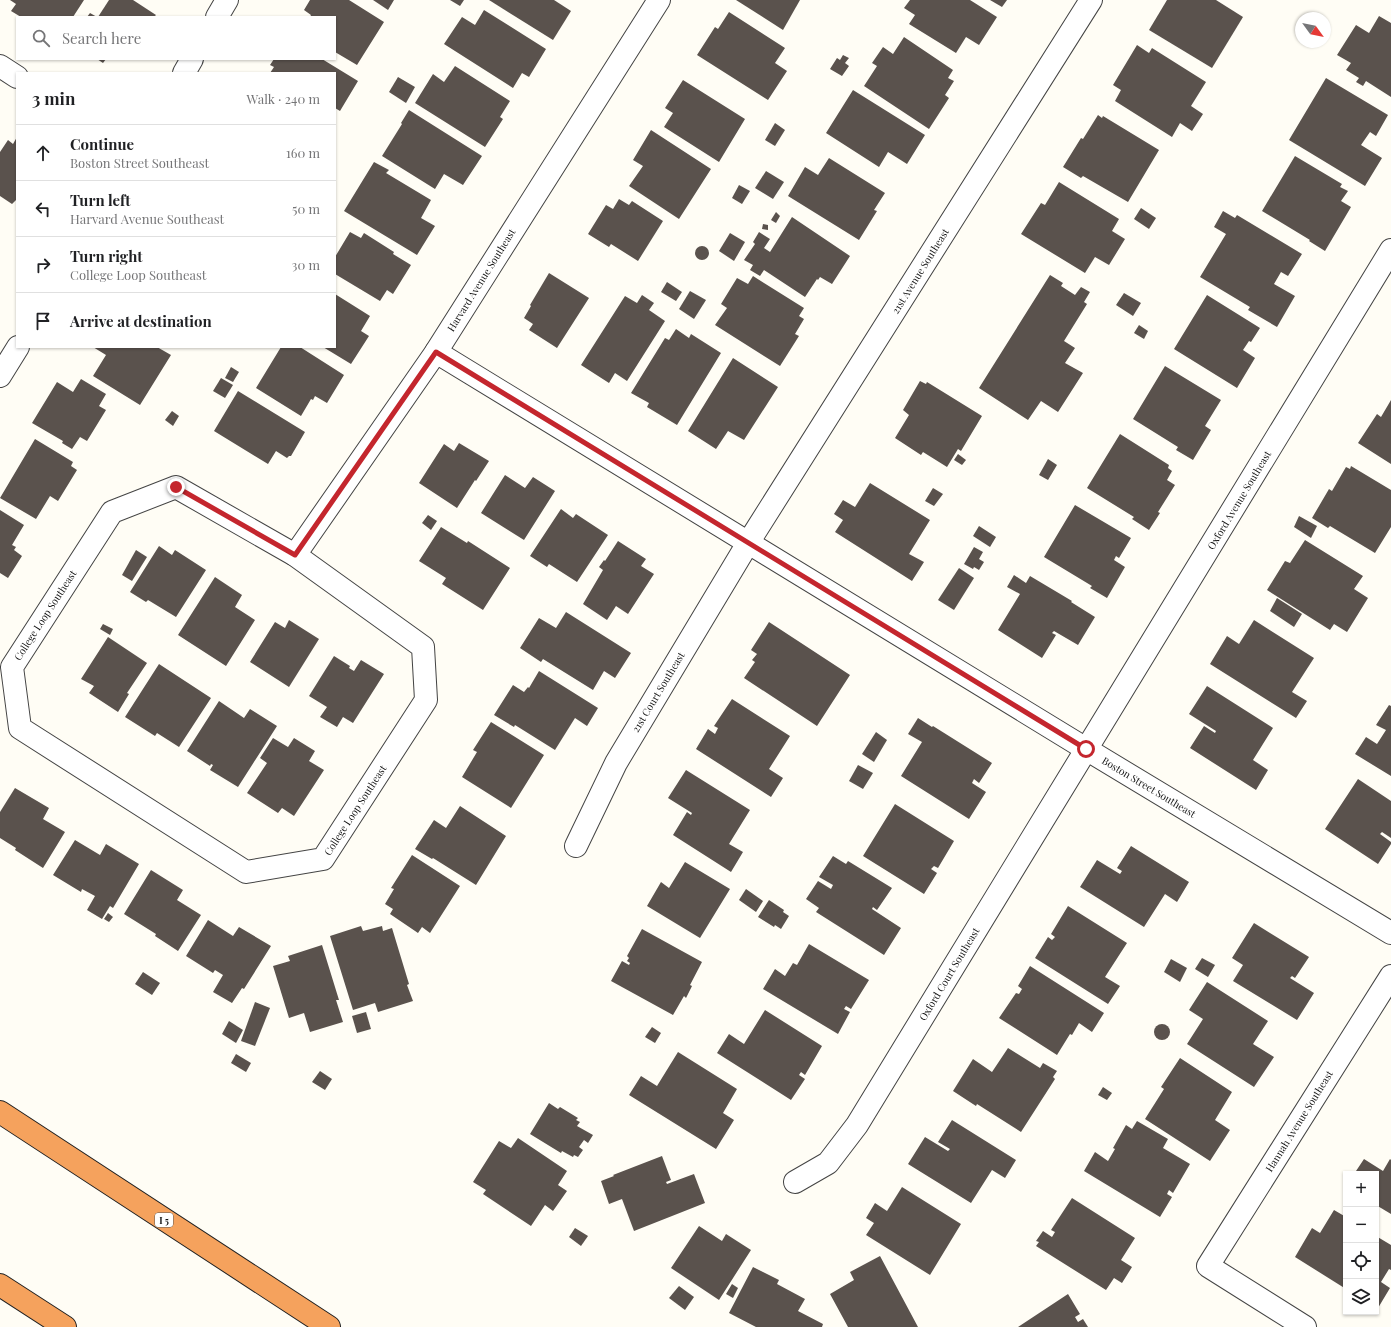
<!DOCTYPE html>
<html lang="en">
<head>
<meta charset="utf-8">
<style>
	body { margin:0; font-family:"Playfair Display",serif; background:#f2f2f2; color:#202124 }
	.controls { position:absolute; right:12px; bottom:12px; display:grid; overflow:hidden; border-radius:0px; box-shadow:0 1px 3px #0004 }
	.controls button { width:36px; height:36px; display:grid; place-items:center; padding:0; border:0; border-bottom:1px solid #e0e0e0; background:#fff; color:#202124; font:20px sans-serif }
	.compass { position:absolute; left:1295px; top:12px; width:36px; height:36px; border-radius:50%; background:#fff; box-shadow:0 1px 3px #0004; rotate:123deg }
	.stop { position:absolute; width:12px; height:12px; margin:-9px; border:3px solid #c4262e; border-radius:50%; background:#fff }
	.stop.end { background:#c4262e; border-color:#fff; box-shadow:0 1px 4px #0008 }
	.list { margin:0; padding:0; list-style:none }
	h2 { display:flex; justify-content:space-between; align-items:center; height:52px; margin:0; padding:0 16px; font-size:17px }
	h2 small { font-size:13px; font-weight:400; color:#757577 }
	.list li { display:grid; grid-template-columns:26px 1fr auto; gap:12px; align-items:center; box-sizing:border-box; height:56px; padding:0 16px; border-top:1px solid #e0e0e0 }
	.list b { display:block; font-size:15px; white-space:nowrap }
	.list p { margin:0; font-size:13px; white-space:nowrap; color:#757577 }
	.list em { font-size:13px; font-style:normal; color:#757577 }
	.icon { flex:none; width:22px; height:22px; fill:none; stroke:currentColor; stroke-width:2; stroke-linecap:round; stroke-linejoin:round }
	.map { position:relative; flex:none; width:1391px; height:1327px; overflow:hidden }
	.search { position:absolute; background:#fff; box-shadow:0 1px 3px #0004; left:16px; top:16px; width:320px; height:44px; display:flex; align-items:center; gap:10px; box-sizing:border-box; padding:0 14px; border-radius:0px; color:#757577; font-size:15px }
	.panel { position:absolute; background:#fff; box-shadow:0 1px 3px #0004; left:16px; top:72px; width:320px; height:276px; border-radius:0px }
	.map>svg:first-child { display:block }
	.building { fill:#5a524d }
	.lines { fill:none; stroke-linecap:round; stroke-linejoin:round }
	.minor-casing { stroke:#444; stroke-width:24 }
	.highway-casing { stroke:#222; stroke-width:24 }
	.minor { stroke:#fff; stroke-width:22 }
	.highway { stroke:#f5a25d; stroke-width:22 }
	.route { stroke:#c4262e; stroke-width:5 }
	.labels { text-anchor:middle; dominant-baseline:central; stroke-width:4; stroke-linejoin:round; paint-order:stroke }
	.shield { fill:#fff; stroke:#585858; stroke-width:1 }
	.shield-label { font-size:9px; font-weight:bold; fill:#111 }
	.street-label { font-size:10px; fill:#111; stroke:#fff }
</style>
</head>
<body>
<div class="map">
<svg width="1391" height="1327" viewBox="0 0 1391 1327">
	<rect width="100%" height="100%" fill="#fffdf5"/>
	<g class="building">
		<path d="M10 0H84L73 17H45L43 16 42 17H21L11 11 16 4Z"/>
		<path d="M109 0H133L156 15 154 17H98Z"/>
		<path d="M310 0H349L384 22 357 65 335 52V17H310L311 15 304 10Z"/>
		<path d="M373 0H394L388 10Z"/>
		<path d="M450 0H464L460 6Z"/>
		<path d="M489 0H554L571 11 553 40Z"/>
		<path d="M736 0H800L783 30Z"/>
		<path d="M910 0H970L997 17 979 45 966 37 956 53 909 24 915 15 904 8Z"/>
		<path d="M990 0H1007L1002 7Z"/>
		<path d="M1167 0H1216L1243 17 1212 68 1149 30Z"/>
		<path d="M484 10 546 49 529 77 522 73 513 88 444 44 462 17 475 25Z"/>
		<path d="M729 12 785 48 775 63 787 71 768 100 697 55 715 27 718 29Z"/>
		<path d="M90 13 97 17H87Z"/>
		<path d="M1379 16 1391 23V97L1366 81 1363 86 1356 82 1359 78 1346 70 1351 63 1337 55 1356 25 1369 33Z"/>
		<path d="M904 37 953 70 948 78 954 81 945 95 949 98 929 129 864 86 877 66 872 63 883 47 893 54Z"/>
		<path d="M1137 45 1149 53 1152 48 1206 82 1191 106 1203 114 1192 131 1180 123 1172 137 1115 101 1121 90 1113 85Z"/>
		<path d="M843 55 849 58 845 63 849 66 842 76 830 69 837 58 840 60Z"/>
		<path d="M97 59H106L103 63Z"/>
		<path d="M274 59H322L358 81 340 111 335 108V73H270L274 67 270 65Z"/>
		<path d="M455 66 510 101 500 117 503 119 485 147 415 103 433 74 444 82Z"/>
		<path d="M398 77 415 87 406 103 389 92Z"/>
		<path d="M1326 78 1388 115 1376 136 1370 132 1361 145 1382 158 1365 186 1289 140Z"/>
		<path d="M683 80 745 119 719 162 664 127 673 113 665 108Z"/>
		<path d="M853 90 925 135 907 164 888 152 879 167 826 133Z"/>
		<path d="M409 110 482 156 463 185 444 174 435 189 382 156 402 124 401 123Z"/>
		<path d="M1098 115 1102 118 1103 116 1159 150 1128 202 1083 176 1081 178 1063 167 1081 138 1083 139Z"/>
		<path d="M775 123 785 130 775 146 765 140Z"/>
		<path d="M651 130 711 169 679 219 629 186 643 166 633 160Z"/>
		<path d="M17 137V199L12 204 0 196V152L8 140 13 144Z"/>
		<path d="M1295 156 1342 184 1340 187 1348 191 1341 201 1351 207 1325 251 1309 241 1310 240 1262 211Z"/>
		<path d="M829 158 885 193 874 210 877 211 859 240 788 196 805 167 818 175Z"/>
		<path d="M374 162 389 170 386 173 431 200 421 218 435 226 417 255 344 211Z"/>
		<path d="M766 171 784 182 773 199 755 188Z"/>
		<path d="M1059 182 1119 219 1112 231 1125 239 1109 265 1095 257 1085 273 1021 234 1041 203 1045 205Z"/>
		<path d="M739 185 750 191 742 204 732 198Z"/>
		<path d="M619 199 629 205 632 201 663 221 638 261 611 244 609 247 588 234 606 205 613 209Z"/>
		<path d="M1141 208 1156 218 1149 229 1134 219Z"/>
		<path d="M1223 211 1235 218 1237 215 1302 254 1288 276 1281 272 1274 284 1295 296 1277 327 1248 310 1250 307 1200 277 1226 234 1214 227Z"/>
		<path d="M776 212 780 216 776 223 771 220Z"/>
		<path d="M792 217 850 256 832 284 820 277 818 280 817 279 805 297 764 270 760 276 750 270 753 265 744 260 755 244 753 242 759 232 770 239 764 248 770 252Z"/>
		<path d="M763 224 768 225V230L762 229Z"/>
		<path d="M350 232 361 238 364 233 394 252 393 254 411 265 393 294 387 290 380 301 335 274V257Z"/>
		<path d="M730 233 745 242 734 261 719 251Z"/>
		<circle cx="702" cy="253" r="7"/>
		<path d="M549 273 589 298 557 348 529 330 533 324 524 318 531 306 530 305Z"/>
		<path d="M1050 275 1063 283 1061 286 1075 295 1081 287 1090 292 1084 302 1087 304 1064 341 1075 348 1065 363 1083 373 1058 412 1041 401 1028 420 979 388Z"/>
		<path d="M753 276 804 308 799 316 804 319 795 334 799 336 780 366 715 325 727 308 721 304 737 278 748 284Z"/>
		<path d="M667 282 682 292 676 301 661 292Z"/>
		<path d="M690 291 706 300 694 319 679 309Z"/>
		<path d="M1124 293 1141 303 1133 316 1116 305Z"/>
		<path d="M335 294 370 316 361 331 369 336 351 364 323 347H335Z"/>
		<path d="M642 295 654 303 649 310 665 321 627 381 615 373 609 383 581 365 625 296 637 303Z"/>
		<path d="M1207 295 1260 328 1251 342 1249 341 1243 350 1255 358 1237 388 1174 349Z"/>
		<path d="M1139 325 1148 331 1144 339 1134 333Z"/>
		<path d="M676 329 689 338 691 334 721 353 677 425 647 407 649 403 631 393 665 338 669 340Z"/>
		<path d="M93 347H157L171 355 140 405 93 376 106 355Z"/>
		<path d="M281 347H300L344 375 327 403 315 396 313 400 311 399 301 416 256 388Z"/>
		<path d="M733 358 778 387 744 440 728 431 716 449 688 431Z"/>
		<path d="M1165 366 1221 400 1205 426 1211 430 1193 460 1176 450 1178 447 1133 419Z"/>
		<path d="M231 367 239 372 233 382 225 378Z"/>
		<path d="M221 378 233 385 225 398 213 391Z"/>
		<path d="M81 379 106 394 99 406 106 410 87 441 80 437 72 449 62 443 63 441 32 423 57 382 73 392Z"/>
		<path d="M920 381 926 384 927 382 982 416 961 451 958 449 947 467 923 452 921 455 895 438 909 415 903 410Z"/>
		<path d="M238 391 305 432 291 456H289L287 458 276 451 268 464 214 431Z"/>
		<path d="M1391 400V464L1358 443 1377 414 1381 417Z"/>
		<path d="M172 411 179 416 173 426 165 420Z"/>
		<path d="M1120 434 1169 465 1168 468 1172 471 1167 480 1175 485 1158 512 1160 513 1149 530 1132 519 1134 517 1087 488Z"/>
		<path d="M35 439 73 462 71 466 77 470 58 501 50 496 36 519 0 498Z"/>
		<path d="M459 443 489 461 476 481 475 480 457 508 419 483 444 444 454 451Z"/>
		<path d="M958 454 966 460 962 465 954 460Z"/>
		<path d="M1048 459 1057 465 1048 480 1039 475Z"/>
		<path d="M1351 466 1391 490V527L1375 553 1330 526 1328 528 1312 518 1329 489 1332 491 1346 467 1350 469Z"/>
		<path d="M505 475 525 488 533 477 555 491 524 540 481 513Z"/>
		<path d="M870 483 930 520 909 554 924 562 912 581 835 532 843 520 834 514 843 500 855 507Z"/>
		<path d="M933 488 943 494 934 506 925 501Z"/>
		<path d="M1075 505 1131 538 1119 558 1116 556 1114 560 1125 567 1107 598 1090 588 1092 586 1044 557Z"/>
		<path d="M561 509 573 518 576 514 608 535 577 582 549 564 547 567 530 556Z"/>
		<path d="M0 510 24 525 12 545 16 547 14 550 22 556 8 578 0 573Z"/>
		<path d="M428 515 437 521 431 530 422 523Z"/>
		<path d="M1299 516 1317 526 1311 538 1294 527Z"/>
		<path d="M979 526 996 537 990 547 973 536Z"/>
		<path d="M441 527 467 543 468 541 510 568 483 610 442 584 446 578 419 561Z"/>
		<path d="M1305 540 1363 576 1354 589 1368 598 1347 632 1334 624 1330 630 1267 590 1285 561 1290 563Z"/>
		<path d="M618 541 646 559 641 566 654 574 628 614 616 606 607 620 583 604 603 570 599 567 604 560 605 561Z"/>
		<path d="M159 546 172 555 175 550 206 570 176 617 148 600 146 602 130 592Z"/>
		<path d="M974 547 983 552 979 559 984 562 979 570 974 567 973 569 964 564Z"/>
		<path d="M136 550 147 557 132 581 122 575Z"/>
		<path d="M959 568 974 578 954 610 938 600Z"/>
		<path d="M1014 575 1026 583 1030 576 1072 601 1071 602 1095 617 1078 645 1054 631 1052 633 1056 635 1042 658 998 630 1020 594 1007 587Z"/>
		<path d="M215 577 242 595 235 607 255 620 226 666 178 635Z"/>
		<path d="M1277 598 1302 614 1294 627 1270 611Z"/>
		<path d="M566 612 631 653 615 678 604 671 593 690 543 659 541 662 520 648 539 618 556 628Z"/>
		<path d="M289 620 319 639 289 687 250 662 275 622 285 628Z"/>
		<path d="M1254 620 1314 658 1292 692 1307 701 1296 718 1210 664 1227 636 1239 644Z"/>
		<path d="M769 622 850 675 817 726 744 678 755 662 752 660 757 654 751 650Z"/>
		<path d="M103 624 113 629 110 635 100 629Z"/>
		<path d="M108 637 147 663 127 693 129 694 118 712 89 693 94 686 81 679Z"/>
		<path d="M334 656 350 666 349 668 354 671 361 660 384 674 353 723 343 717 337 727 320 717 327 707 309 696Z"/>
		<path d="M159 664 211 698 179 747 157 733 155 736 125 717Z"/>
		<path d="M539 671 598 708 587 726 575 718 555 750 515 725 514 727 494 715 513 685 524 692 528 687 529 688Z"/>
		<path d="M1207 686 1273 728 1253 760 1268 770 1256 790 1190 748 1204 726 1215 733 1216 731 1189 714Z"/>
		<path d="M732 699 790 736 769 769 783 778 771 797 696 749 708 729 715 734 718 728 714 726Z"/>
		<path d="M219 701 244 718 250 709 277 726 238 787 210 770 213 765 211 764 210 766 187 751Z"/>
		<path d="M1389 705 1391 706V776L1355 754 1366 737 1377 744 1386 730 1376 725Z"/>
		<path d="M918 718 932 727 933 726 992 763 979 783 974 779 972 783 986 792 969 819 901 776 922 742 908 734Z"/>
		<path d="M491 722 544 755 511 808 462 777 477 752 473 750Z"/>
		<path d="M876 732 887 740 874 762 862 754Z"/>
		<path d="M273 738 288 747 294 738 315 751 309 761 324 770 294 816 282 808 278 813 247 793 267 763 260 758Z"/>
		<path d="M858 765 873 773 863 789 849 781Z"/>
		<path d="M686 770 750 810 729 844 743 852 731 872 673 835 687 812 691 815 692 813 668 798Z"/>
		<path d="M1358 779 1391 801V838L1382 832 1380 834 1391 842V844L1378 864 1325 829Z"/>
		<path d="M15 788 49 808 43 819 65 832 43 868 15 850 16 848 0 838V812Z"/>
		<path d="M895 804 954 841 938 868 934 866 931 869 937 873 924 894 863 856Z"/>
		<path d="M460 806 506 836 476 885 433 858 432 859 415 849 434 820 446 828Z"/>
		<path d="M75 840 100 855 106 844 139 864 113 908 110 906 102 919 87 910 95 896 82 889 81 892 53 875Z"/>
		<path d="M1131 846 1189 882 1177 902 1165 894 1144 927 1080 887 1097 860 1120 874 1122 871 1117 868Z"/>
		<path d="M412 855 460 886 430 933 422 927 418 933 390 914 393 909 385 904 394 889 391 888Z"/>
		<path d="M833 856 846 864 848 861 892 888 877 910 873 907 872 909 901 928 884 955 816 912 819 908 806 899 818 881 831 889 833 885 819 877Z"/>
		<path d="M685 862 730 889 700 938 647 906 661 882 669 888Z"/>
		<path d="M151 870 183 890 177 900 201 915 178 951 155 936 156 934 124 914Z"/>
		<path d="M746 889 763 901 756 912 739 900Z"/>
		<path d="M769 900 784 910 783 912 789 916 781 929 775 925 774 927 758 917Z"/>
		<path d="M1068 906 1127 943 1105 977 1120 986 1108 1004 1035 958 1048 937 1052 940 1055 937 1051 934Z"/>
		<path d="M108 913 113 917 109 922 104 919Z"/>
		<path d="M208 920 233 936 239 927 271 946 244 989 242 988 232 1003 213 992 223 975 215 970 213 973 186 956Z"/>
		<path d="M1254 923 1309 957 1295 978 1292 976 1290 978 1314 993 1297 1020 1233 981 1243 965 1232 958Z"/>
		<path d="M361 926 363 931 382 926 383 931 392 928 409 984 407 985 413 1001 378 1012 375 1003 353 1010 330 936Z"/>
		<path d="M642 929 702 962 690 985 692 986 686 998 684 996 673 1015 611 981 622 961 629 965 630 963 627 961 629 958 627 956Z"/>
		<path d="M809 944 869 980 851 1009 846 1006 844 1009 850 1012 838 1034 763 989 775 969 785 976 793 963 797 965Z"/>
		<path d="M322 945 339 1000H336L343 1022 310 1032 304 1013 289 1018 273 966 290 961 288 956Z"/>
		<path d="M1202 958 1215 965 1208 977 1195 969Z"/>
		<path d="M1171 959 1187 968 1180 982 1164 972Z"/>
		<path d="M1030 966 1104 1013 1092 1032 1079 1023 1072 1035 1070 1034 1057 1055 999 1018 1016 993 1019 994 1022 989 1018 986Z"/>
		<path d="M143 972 160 983 152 995 135 984Z"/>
		<path d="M1207 982 1268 1021 1253 1044 1274 1057 1254 1087 1187 1044 1203 1019 1189 1010Z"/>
		<path d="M255 1002 270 1008 255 1046 241 1041Z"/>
		<path d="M765 1010 822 1046 805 1075 801 1072 799 1075 805 1079 791 1100 717 1053 729 1034 744 1044Z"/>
		<path d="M366 1012 371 1029 357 1033 352 1016Z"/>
		<path d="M229 1021 243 1030 236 1043 222 1034Z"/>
		<circle cx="1162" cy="1032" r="8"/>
		<path d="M652 1027 661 1033 655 1043 645 1037Z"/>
		<path d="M1008 1048 1040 1068 1043 1063 1057 1071 1053 1077 1055 1079 1021 1132 977 1104 976 1106 953 1091 973 1059 992 1072Z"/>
		<path d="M678 1052 737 1089 723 1113 734 1120 716 1149 629 1095 641 1076 657 1086Z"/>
		<path d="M236 1054 251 1063 246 1072 231 1063Z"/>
		<path d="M1180 1058 1232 1092 1215 1120 1230 1130 1210 1161 1145 1119 1164 1089 1161 1087Z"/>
		<path d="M320 1071 332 1079 325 1090 312 1082Z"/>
		<path d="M1103 1087 1112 1093 1107 1100 1098 1095Z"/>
		<path d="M549 1103 558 1109 560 1107 578 1118 576 1120 580 1122 577 1126 593 1135 588 1143 584 1140 579 1147 583 1150 578 1157 574 1155 573 1157 562 1151 561 1153 530 1134Z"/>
		<path d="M952 1120 1016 1160 1005 1178 992 1170 971 1203 908 1164 925 1137 948 1151 950 1149 938 1142Z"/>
		<path d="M1137 1121 1168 1139 1163 1148 1190 1164 1173 1193 1169 1190 1167 1194 1172 1197 1160 1217 1084 1171 1095 1152 1108 1161 1115 1149 1113 1148 1126 1125 1132 1129Z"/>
		<path d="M518 1138 567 1171 558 1185 567 1191 553 1211 545 1205 531 1226 483 1194 486 1190 473 1182 499 1141 511 1148Z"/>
		<path d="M662 1156 671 1180 666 1182 667 1184 694 1174 705 1203 634 1231 622 1199 609 1204 601 1181 614 1176 613 1175Z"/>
		<path d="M1364 1159 1383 1171 1390 1159 1391 1160V1214L1376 1205V1174H1354Z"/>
		<path d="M902 1187 961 1224 930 1275 866 1235 874 1223 866 1218 875 1203 887 1211Z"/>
		<path d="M1072 1198 1135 1238 1121 1260 1132 1267 1122 1283 1114 1278 1106 1290 1036 1246 1039 1242 1036 1241 1043 1231 1052 1237 1055 1232 1051 1230Z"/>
		<path d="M1334 1210 1346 1217V1289L1295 1257 1312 1228 1320 1233Z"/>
		<path d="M699 1226 722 1241 726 1234 751 1250 719 1300 671 1268Z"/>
		<path d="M575 1228 588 1236 581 1246 569 1237Z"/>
		<path d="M1376 1236 1391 1245V1270L1389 1269 1381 1282 1390 1288 1378 1308 1376 1307Z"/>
		<path d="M880 1256 918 1327H848L830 1294 854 1280 850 1272Z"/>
		<path d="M753 1267 779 1280 777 1284 805 1299 798 1311 823 1324 822 1327H756L729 1313Z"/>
		<path d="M732 1284 738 1288 733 1298 726 1294Z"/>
		<path d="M679 1286 694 1297 685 1310 669 1298Z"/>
		<path d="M1068 1294 1080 1314 1075 1317 1078 1322 1083 1319 1088 1327H1018Z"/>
	</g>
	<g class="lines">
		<defs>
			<g id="minor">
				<path d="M217 17 227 0"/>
				<path d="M0 66 17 77"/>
				<path d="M184 73 192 59"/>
				<path d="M436 352 1086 749 1391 933"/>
				<path d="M0 376 18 347"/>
				<path d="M176 487 295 555 423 647 426 700 323 859 246 872 20 728 12 667 112 512Z"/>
				<path d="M295 555 436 352 659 0"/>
				<path d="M576 846 616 763 748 543 1091 0"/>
				<path d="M795 1182 828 1163 857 1125 1391 250"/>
				<path d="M1305 1327 1208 1266 1391 976"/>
			</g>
			<g id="highway">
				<path d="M0 1112 329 1327"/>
				<path d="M0 1285 65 1327"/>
			</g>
		</defs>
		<use href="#minor" class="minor-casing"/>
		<use href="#highway" class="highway-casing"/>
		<use href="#minor" class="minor"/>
		<use href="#highway" class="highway"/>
	</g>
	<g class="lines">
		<path class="route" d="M176 487 295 555 436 352 1086 749"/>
	</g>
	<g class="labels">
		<rect class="shield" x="155" y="1213" width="18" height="14" rx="3"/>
		<g class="shield-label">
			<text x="164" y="1220">I 5</text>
		</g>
		<g class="street-label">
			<text transform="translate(920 271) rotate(-58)">21st Avenue Southeast</text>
			<text transform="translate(481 280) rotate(-58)">Harvard Avenue Southeast</text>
			<text transform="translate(1239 500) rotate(-59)">Oxford Avenue Southeast</text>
			<text transform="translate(45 615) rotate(-57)">College Loop Southeast</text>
			<text transform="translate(658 692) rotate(-59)">21st Court Southeast</text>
			<text transform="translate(1149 787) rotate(31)">Boston Street Southeast</text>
			<text transform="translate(355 810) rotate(-57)">College Loop Southeast</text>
			<text transform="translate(949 974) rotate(-59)">Oxford Court Southeast</text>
			<text transform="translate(1299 1121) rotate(-58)">Hannah Avenue Southeast</text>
		</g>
	</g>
</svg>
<div class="controls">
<button>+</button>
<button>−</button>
<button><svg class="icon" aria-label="locate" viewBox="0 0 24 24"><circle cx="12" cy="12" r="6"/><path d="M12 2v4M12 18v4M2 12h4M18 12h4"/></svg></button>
<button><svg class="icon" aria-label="layers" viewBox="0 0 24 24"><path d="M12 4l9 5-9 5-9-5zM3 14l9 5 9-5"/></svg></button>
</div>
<svg class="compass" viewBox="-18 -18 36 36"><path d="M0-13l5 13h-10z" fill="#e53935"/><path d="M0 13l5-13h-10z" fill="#757577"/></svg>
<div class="stop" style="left:1086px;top:749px"></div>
<div class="stop end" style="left:176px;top:487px"></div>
<div class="search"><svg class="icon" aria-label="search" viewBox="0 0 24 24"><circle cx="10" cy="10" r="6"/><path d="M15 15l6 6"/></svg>Search here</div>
<section class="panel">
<h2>3 min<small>Walk · 240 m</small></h2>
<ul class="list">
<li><svg class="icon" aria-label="ahead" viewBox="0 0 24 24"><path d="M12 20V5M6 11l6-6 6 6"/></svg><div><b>Continue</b><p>Boston Street Southeast</p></div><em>160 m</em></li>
<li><svg class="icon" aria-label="left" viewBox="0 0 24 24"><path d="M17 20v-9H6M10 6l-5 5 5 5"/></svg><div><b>Turn left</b><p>Harvard Avenue Southeast</p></div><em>50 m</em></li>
<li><svg class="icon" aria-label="right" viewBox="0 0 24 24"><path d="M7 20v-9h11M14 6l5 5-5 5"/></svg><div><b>Turn right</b><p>College Loop Southeast</p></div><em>30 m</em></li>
<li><svg class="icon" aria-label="arrive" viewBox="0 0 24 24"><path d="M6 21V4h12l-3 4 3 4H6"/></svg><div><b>Arrive at destination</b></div></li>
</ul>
</section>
</div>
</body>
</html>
